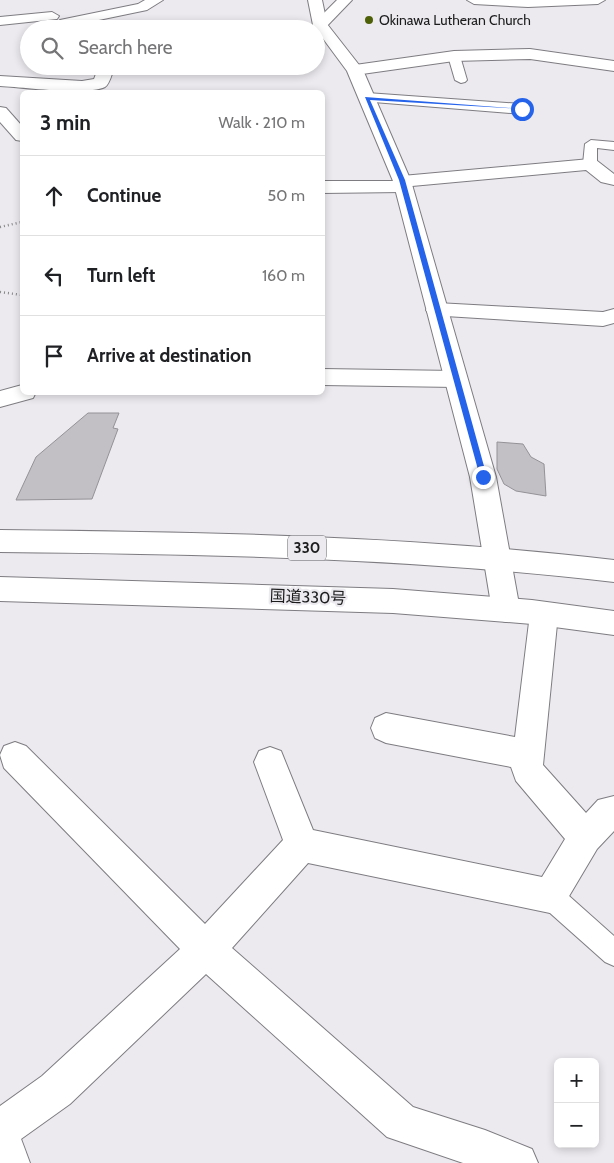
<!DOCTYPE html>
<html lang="en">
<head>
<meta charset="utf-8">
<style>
	body { margin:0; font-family:Cabin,"Noto Sans JP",sans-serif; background:#f2f2f2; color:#202124 }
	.controls { position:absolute; right:15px; bottom:15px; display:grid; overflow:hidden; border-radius:8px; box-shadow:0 2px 8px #0003 }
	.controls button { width:45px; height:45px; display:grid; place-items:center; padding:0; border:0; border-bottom:1px solid #e0e0e0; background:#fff; color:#202124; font:25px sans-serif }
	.stop { position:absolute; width:15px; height:15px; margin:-11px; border:4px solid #2563eb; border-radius:50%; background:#fff }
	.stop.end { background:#2563eb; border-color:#fff; box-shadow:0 1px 5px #0008 }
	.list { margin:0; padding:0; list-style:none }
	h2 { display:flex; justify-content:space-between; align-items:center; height:65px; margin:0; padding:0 20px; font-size:21px }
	h2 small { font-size:16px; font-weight:400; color:#757577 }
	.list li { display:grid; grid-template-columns:32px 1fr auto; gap:15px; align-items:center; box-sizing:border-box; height:80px; padding:0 20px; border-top:1px solid #e0e0e0 }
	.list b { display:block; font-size:19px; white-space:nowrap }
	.list em { font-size:16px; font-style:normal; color:#757577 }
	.icon { flex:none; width:28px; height:28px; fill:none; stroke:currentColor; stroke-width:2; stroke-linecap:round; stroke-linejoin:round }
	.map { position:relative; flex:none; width:614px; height:1163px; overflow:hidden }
	.search { position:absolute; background:#fff; box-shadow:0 2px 8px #0003; left:20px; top:20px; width:305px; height:55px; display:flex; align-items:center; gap:12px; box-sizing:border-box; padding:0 18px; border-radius:28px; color:#757577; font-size:19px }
	.panel { position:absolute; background:#fff; box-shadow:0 2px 8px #0003; left:20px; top:90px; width:305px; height:305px; border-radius:8px }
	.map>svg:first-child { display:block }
	.building { fill:#c2c0c5; stroke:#949297 }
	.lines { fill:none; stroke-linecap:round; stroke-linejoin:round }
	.service-casing { stroke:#7e7c81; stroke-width:2 }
	.minor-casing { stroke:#7e7c81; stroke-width:2 }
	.tertiary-casing { stroke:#7e7c81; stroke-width:2 }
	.secondary-casing { stroke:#7e7c81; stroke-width:2 }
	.trunk-casing { stroke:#7e7c81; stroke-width:2 }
	.path { stroke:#878689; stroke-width:2.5; stroke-dasharray:1 3; stroke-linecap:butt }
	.service { fill:#fff; fill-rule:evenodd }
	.minor { fill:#fff; fill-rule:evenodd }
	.tertiary { fill:#fff; fill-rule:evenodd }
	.secondary { fill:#fff; fill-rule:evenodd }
	.trunk { fill:#fff; fill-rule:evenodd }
	.route { fill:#2563eb }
	.poi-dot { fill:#4d6007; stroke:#eceaef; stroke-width:2 }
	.labels { text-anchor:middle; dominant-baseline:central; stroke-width:4.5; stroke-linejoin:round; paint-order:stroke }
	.far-poi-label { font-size:14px; fill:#1c1c1d; stroke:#eceaef; text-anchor:start }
	.shield { fill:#eceaef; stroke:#5a5a5c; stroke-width:1 }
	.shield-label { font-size:15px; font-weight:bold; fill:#1c1c1d }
	.street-label { font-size:16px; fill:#1c1c1d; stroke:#eceaef }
</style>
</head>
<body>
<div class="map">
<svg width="614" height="1163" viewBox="0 0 614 1163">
	<rect width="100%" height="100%" fill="#eceaef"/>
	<g class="building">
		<path d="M88 413H119L113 428 118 429 92 499 16 500 36 457Z"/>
		<path d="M497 442 523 444 531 457 544 464 546 496 516 491 504 484 497 469Z"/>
	</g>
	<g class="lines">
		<defs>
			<g id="service">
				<path d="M454 53 460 56 467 80 465 82 461 83 455 80 448 56Z"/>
				<path d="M591 140 614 142V150L597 148V164L590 168 583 164 585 144Z"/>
				<path d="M550 883 559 887 614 936V966L605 962 541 905 537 896 541 887Z"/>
			</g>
			<g id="minor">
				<path d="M145 0H163L147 10 65 27 58 23 60 20 138 4Z"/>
				<path d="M337 0H352L325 28H315L313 25 315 22Z"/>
				<path d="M467 0H605L598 4 528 7 474 4Z"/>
				<path d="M52 12 59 16 57 19 0 25V17Z"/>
				<path d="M530 49 614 61V71L530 59 454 61 355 75 347 70 355 65 454 51Z"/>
				<path d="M99 66H115C112 72 110 84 105 87 87 96 22 87 0 86V76L82 81 94 79Z"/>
				<path d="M367 93 522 104 528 105 530 109 528 113 522 114 361 101 359 98 361 95Z"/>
				<path d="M0 107 6 108 22 126V141L16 140 0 122Z"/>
				<path d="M590 159 596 160 614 174V185L601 182 586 170 412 186 410 190 403 192 322 193V181H393L396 177 402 176Z"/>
				<path d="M437 303 603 312 614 309V323L603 326 429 315 426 310 429 305Z"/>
				<path d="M322 369 456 371 464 373 467 379 464 385 456 387 322 385Z"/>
				<path d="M22 385V392H36L33 398 0 407V391Z"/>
				<path d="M544 602 554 605 558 614 543 765 586 813 598 800 614 796V831L597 849 562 908 550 913 308 863 232 948 413 1107 485 1130 532 1149 538 1163H463L387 1137 206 974 70 1104 14 1144 0 1150V1106L42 1076 180 949 4 768 0 755 4 746 15 742 26 746 205 924 283 840 254 762 259 751 270 747 281 751 313 830 542 877 565 839 516 781 511 767 386 743 375 738 371 728 375 718 386 713 515 737 530 614 534 605Z"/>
			</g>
			<path id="tertiary" d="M308 0H322L327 24 363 70 411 181 496 477 520 610 516 619 506 622 496 619 492 610 470 477 393 181 347 71 313 25Z"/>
			<path id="secondary" d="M0 1114 14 1120 30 1163H0Z"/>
			<g id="trunk">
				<path d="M0 530C205 532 410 536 614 560V582C410 558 205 554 0 552Z"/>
				<path d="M0 577 393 589 532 600 614 611V635L532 624 393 613 0 601Z"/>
			</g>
		</defs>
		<use href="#service" class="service-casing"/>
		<use href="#minor" class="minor-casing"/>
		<use href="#tertiary" class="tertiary-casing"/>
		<use href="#secondary" class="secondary-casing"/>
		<use href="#trunk" class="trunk-casing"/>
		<g class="path">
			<path d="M0 227 22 222"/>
			<path d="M0 292 22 295"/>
		</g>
		<use href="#service" class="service"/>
		<use href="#minor" class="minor"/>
		<use href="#tertiary" class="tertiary"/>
		<use href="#secondary" class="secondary"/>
		<use href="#trunk" class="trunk"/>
	</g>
	<path class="route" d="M365 97 524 109 370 100 405 180 487 477 483 480 480 477 399 180Z"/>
	<circle class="poi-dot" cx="369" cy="20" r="5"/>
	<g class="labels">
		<g class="far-poi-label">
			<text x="379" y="20">Okinawa Lutheran Church</text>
		</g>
		<rect class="shield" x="288" y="535.5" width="38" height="25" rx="4"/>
		<g class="shield-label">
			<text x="307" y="548">330</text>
		</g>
		<g class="street-label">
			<text transform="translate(308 597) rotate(2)">国道330号</text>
		</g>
	</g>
</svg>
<div class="controls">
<button>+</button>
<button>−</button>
</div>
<div class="stop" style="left:522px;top:109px"></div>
<div class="stop end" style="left:483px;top:477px"></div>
<div class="search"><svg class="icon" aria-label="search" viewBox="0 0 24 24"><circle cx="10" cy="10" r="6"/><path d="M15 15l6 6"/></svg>Search here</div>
<section class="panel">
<h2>3 min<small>Walk · 210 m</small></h2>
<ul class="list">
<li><svg class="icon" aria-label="ahead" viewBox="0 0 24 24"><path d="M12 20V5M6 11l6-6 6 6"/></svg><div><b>Continue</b></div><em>50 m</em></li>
<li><svg class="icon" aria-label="left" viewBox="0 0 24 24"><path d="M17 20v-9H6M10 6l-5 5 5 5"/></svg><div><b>Turn left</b></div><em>160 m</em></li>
<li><svg class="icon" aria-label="arrive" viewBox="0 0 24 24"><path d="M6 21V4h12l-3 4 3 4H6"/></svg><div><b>Arrive at destination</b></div></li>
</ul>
</section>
</div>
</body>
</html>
